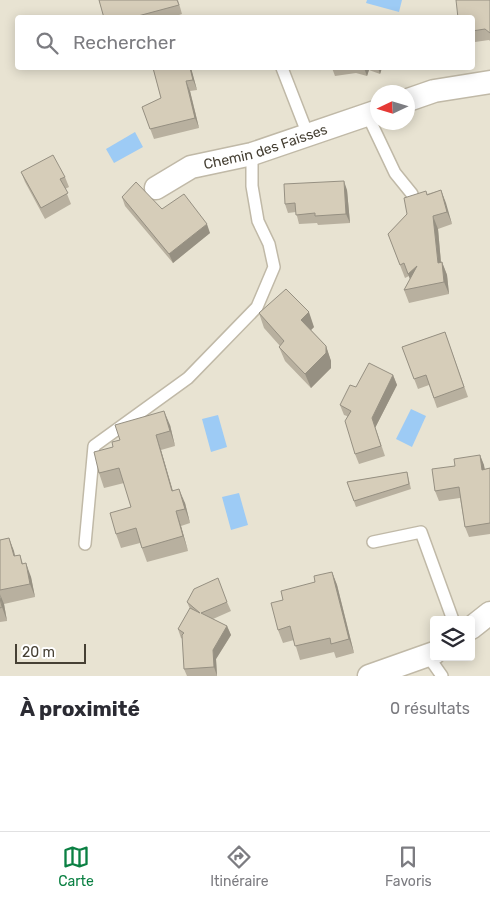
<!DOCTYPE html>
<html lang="fr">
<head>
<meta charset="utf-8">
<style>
	body { margin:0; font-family:Rubik,sans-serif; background:#f2f2f3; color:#2b2b33 }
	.controls { position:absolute; right:15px; bottom:15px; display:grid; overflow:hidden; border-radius:5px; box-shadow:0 2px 12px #0003 }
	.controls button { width:45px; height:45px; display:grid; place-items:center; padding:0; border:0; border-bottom:1px solid #e1e1e2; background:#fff; color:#2b2b33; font:25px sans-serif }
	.compass { position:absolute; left:370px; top:85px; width:45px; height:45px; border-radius:50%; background:#fff; box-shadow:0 2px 12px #0003; rotate:266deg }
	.scale { position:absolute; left:15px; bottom:12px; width:71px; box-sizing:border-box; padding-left:5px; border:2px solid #464034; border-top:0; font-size:14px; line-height:18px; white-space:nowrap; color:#464034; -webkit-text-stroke:4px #fff; paint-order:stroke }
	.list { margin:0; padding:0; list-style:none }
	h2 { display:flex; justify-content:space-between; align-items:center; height:65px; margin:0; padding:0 20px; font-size:21px }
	h2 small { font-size:16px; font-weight:400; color:#7c7c81 }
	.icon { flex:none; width:28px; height:28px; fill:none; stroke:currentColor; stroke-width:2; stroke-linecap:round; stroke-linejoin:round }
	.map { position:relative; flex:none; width:490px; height:676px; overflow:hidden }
	.search { position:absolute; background:#fff; box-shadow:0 2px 12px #0003; left:15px; right:15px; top:15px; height:55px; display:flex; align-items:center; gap:12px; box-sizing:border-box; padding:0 18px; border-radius:5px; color:#7c7c81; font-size:19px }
	.sheet { height:155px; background:#fff }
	nav { display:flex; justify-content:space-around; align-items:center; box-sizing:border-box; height:70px; border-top:1px solid #e1e1e2; background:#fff; font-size:14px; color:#7c7c81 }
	nav a { display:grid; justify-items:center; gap:2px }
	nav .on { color:#0b8043 }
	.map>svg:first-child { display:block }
	.residential { fill:#e8e3d2; fill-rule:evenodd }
	.water { fill:#9dcbf5 }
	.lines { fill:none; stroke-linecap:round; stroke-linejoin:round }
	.service-casing { stroke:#c0b9a7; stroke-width:14 }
	.minor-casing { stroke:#c0b9a7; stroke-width:25 }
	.service { stroke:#fff; stroke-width:11 }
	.minor { stroke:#fff; stroke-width:22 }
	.wall { fill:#b8b09f }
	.shaded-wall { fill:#969082 }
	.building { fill:#d6cdb9; stroke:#969082 }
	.labels { text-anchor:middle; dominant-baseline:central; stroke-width:4.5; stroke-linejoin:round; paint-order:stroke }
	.street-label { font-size:14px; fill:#464034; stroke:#fff }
</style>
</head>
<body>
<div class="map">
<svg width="490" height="676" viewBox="0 0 490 676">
	<rect width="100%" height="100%" fill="#f4f0e5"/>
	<path class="residential" d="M0 0H490V676H0ZM18 18H472V68H18ZM378 92H408V122H378ZM434 620H471V657H434Z"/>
	<g class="water">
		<path d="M367 0H402L399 12 366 3Z"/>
		<path d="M135 132 143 147 114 163 106 149Z"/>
		<path d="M411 409 426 416 412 447 396 439Z"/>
		<path d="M218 415 227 447 211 452 202 419Z"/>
		<path d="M239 493 248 525 231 530 222 497Z"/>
	</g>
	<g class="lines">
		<defs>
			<g id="service">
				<path d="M282 68 308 135"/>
				<path d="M367 114 395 173 412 194"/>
				<path d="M373 542 421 532 453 620"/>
				<path d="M85 544 94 446 188 378 257 307 274 267 269 244 258 221 252 186V154"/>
				<path d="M428 656 442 676"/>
			</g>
			<g id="minor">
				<path d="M408 100 434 91 490 82"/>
				<path id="s1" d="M156 188 191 167 252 154 378 111"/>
				<path d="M471 628 490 613"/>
				<path d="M369 676 434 653"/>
			</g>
		</defs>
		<use href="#service" class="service-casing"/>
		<use href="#minor" class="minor-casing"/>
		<use href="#service" class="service"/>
		<use href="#minor" class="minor"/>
	</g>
	<g class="wall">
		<path d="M99 0H178L182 14 170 18H104Z"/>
		<path d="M490 0V41L489 40 475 42 472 37V18Z"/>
		<path d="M121 68H133L123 70Z"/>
		<path d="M153 68H191L197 90 190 91 199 128 154 139 142 107 161 98Z"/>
		<path d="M318 68H382L380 74 369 70 367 76 356 73 335 76 332 68 319 70Z"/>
		<path d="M21 172 65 177 69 187 65 189 71 204 45 219 25 182Z"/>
		<path d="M347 190 350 223 318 225 317 223 299 224 296 212 288 213 285 204Z"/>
		<path d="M441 190 452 224 438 229 441 262H442L447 275 449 294 409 303 404 290 410 279 409 276 405 278 388 234 427 194Z"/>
		<path d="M122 197 162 209 210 233 173 263 125 206Z"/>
		<path d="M259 313 314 327 311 330 326 346 331 361V368L311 388 285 361 279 347 280 346 264 328Z"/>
		<path d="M445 332 468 397 437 408 429 385 418 389 402 347Z"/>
		<path d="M393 375 397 385 375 428 385 456 359 464 355 454 347 416 344 415 340 405 356 387Z"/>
		<path d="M170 425 175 446 161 450 173 491 185 503 190 523 181 526 188 551 147 562 140 543 121 548 116 534 131 507 124 483 104 488 99 473 113 447Z"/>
		<path d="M480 455 485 469 490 468V534L469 537 465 527 460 498 439 501 435 491 455 466Z"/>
		<path d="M407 472 411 489 356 507 347 482Z"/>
		<path d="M9 538 15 556 20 555 23 564 31 577 35 597 4 604 7 621 0 622V540Z"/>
		<path d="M332 572 337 585 354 653 336 658 334 652 300 660 294 640 283 643 278 630 283 600Z"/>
		<path d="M187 602H227L231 611 213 619 227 626 231 635 216 659 217 676H187L184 669 183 639 181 638 178 629 190 609Z"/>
	</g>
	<g class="shaded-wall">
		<path d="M190 68H191L197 90 193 80Z"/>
		<path d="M364 68H368L369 70 367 76Z"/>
		<path d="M378 68H382L380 74Z"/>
		<path d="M186 81 190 91 199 128 195 118Z"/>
		<path d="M344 181 347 190 350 223 346 214Z"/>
		<path d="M441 190 446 203 452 224 447 212Z"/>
		<path d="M433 216 438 229 442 275 438 263Z"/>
		<path d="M207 224 210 233 173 263 169 254Z"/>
		<path d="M442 262 447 275 449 294 444 282Z"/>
		<path d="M417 266 413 287 408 274Z"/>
		<path d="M309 312 314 327 306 335 301 320Z"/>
		<path d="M326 346 331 361V368L311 388 305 374Z"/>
		<path d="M393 375 397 385 375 428 385 456 372 418Z"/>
		<path d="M164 411 170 425 175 446 170 431Z"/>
		<path d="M156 435 161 450 177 506 172 491Z"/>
		<path d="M480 455 484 465 486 480 482 470Z"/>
		<path d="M179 489 185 503 190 523 185 509Z"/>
		<path d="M176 511 181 526 188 551 183 536Z"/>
		<path d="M9 538 14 551 18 570 14 556Z"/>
		<path d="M26 563 31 577 35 597 30 584Z"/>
		<path d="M332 572 337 585 354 653 349 639Z"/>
		<path d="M0 594 4 604 7 621 2 607Z"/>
		<path d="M227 626 231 635 216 659 217 676 214 667 213 650Z"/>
	</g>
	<g class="building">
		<path d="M99 0H177L179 5 138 16V18H104Z"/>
		<path d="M456 0H490V33L485 29 472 31V18H458Z"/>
		<path d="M153 68H190L193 80 186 81 195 118 150 129 142 107 161 98Z"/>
		<path d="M53 155 65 177 60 179 68 193 41 208 21 172Z"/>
		<path d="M344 181 346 214 315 216V213L296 215 295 203 285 204 284 184Z"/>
		<path d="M136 182 162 209 184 194 207 224 169 254 122 197Z"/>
		<path d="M441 190 447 212 433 216 438 263 442 262 444 282 404 290 417 266 408 274 404 263 400 265 388 234 407 214 404 198 426 191 427 195Z"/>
		<path d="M286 289 309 312 301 320 326 346V353L305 374 279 347 284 341 259 313Z"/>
		<path d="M445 332 464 387 434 398 426 375 414 379 402 347Z"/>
		<path d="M369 363 393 375 372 418 381 446 355 454 345 421 351 411 340 405 350 385 356 387Z"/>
		<path d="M164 411 170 431 156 435 172 491 179 489 185 509 176 511 183 536 142 548 136 528 116 534 110 513 131 507 119 468 99 473 94 452 113 447 112 442 120 440 115 425Z"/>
		<path d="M480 455 482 470 490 468V523L465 527 459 487 435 491 432 469 455 466 454 459Z"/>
		<path d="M407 472 409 484 354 501 347 482Z"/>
		<path d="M9 538 14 556 20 555 22 564 26 563 30 584 0 590V540Z"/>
		<path d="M332 572 349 639 331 644 330 638 295 646 290 626 278 630 271 603 283 600 281 591 315 582 314 576Z"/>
		<path d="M218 578 227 602 201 613 227 626 213 650 214 667 184 669 182 635 184 633 178 629 190 608 200 613 187 602 194 589Z"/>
		<path d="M0 598 2 607 0 608Z"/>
	</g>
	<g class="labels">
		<g class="street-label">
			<text stroke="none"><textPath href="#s1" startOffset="118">Chemin des Faisses</textPath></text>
		</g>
	</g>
</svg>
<div class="controls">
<button><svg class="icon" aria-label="layers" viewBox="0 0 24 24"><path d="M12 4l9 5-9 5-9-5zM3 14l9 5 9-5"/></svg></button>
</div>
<svg class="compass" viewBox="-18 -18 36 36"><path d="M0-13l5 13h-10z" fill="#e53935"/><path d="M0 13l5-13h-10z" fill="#7c7c81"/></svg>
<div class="scale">20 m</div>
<div class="search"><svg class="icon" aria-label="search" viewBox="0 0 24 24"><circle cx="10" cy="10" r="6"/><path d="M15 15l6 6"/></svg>Rechercher</div>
</div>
<section class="sheet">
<h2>À proximité<small>0 résultats</small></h2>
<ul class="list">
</ul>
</section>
<nav>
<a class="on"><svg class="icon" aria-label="map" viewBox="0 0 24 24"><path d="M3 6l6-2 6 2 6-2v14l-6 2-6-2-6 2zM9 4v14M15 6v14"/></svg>Carte</a>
<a><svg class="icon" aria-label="directions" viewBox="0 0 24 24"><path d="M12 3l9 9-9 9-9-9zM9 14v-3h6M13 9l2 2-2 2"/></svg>Itinéraire</a>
<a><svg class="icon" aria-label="saved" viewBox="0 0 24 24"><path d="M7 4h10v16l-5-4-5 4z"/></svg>Favoris</a>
</nav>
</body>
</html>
